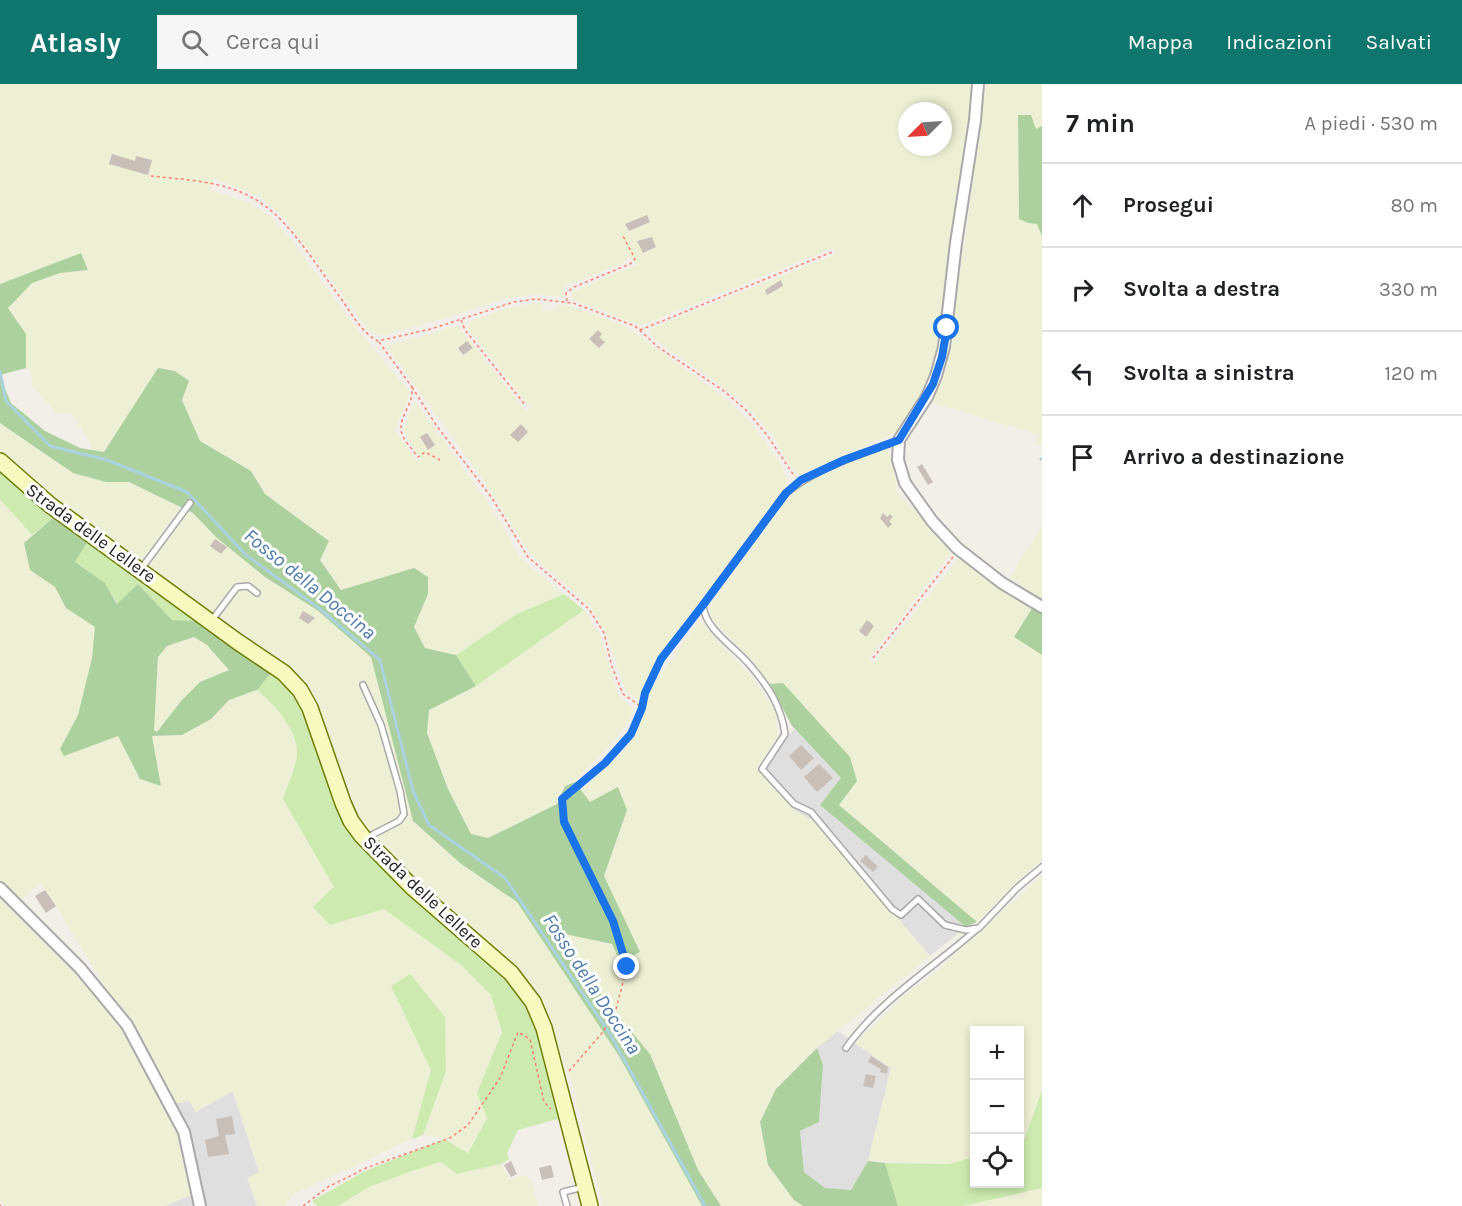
<!DOCTYPE html>
<html lang="it">
<head>
<meta charset="utf-8">
<style>
	body { margin:0; font-family:Karla,sans-serif; background:#f6f6f6; color:#202124 }
	.controls { position:absolute; right:18px; bottom:18px; display:grid; overflow:hidden; border-radius:0px; box-shadow:0 3px 9px #0003 }
	.controls button { width:54px; height:54px; display:grid; place-items:center; padding:0; border:0; border-bottom:2px solid #e0e0e0; background:#fff; color:#202124; font:30px sans-serif }
	.compass { position:absolute; left:898px; top:18px; width:54px; height:54px; border-radius:50%; background:#fff; box-shadow:0 3px 9px #0003; rotate:246deg }
	.stop { position:absolute; width:18px; height:18px; margin:-14px; border:4px solid #1a73e8; border-radius:50%; background:#fff }
	.stop.end { background:#1a73e8; border-color:#fff; box-shadow:0 2px 6px #0008 }
	.list { margin:0; padding:0; list-style:none }
	h2 { display:flex; justify-content:space-between; align-items:center; height:78px; margin:0; padding:0 24px; font-size:26px }
	h2 small { font-size:20px; font-weight:400; color:#757577 }
	.list li { display:grid; grid-template-columns:39px 1fr auto; gap:18px; align-items:center; box-sizing:border-box; height:84px; padding:0 24px; border-top:2px solid #e0e0e0 }
	.list b { display:block; font-size:22px; white-space:nowrap }
	.list em { font-size:20px; font-style:normal; color:#757577 }
	.icon { flex:none; width:33px; height:33px; fill:none; stroke:currentColor; stroke-width:2; stroke-linecap:round; stroke-linejoin:round }
	.map { position:relative; flex:none; width:1042px; height:1122px; overflow:hidden }
	header { display:flex; align-items:center; gap:36px; box-sizing:border-box; height:84px; padding:0 30px; background:#0f766e; color:#fff }
	header strong { font-size:28px }
	nav { display:flex; gap:33px; margin-inline-start:auto; font-size:21px }
	.search { width:420px; height:54px; background:#f6f6f6; display:flex; align-items:center; gap:15px; box-sizing:border-box; padding:0 21px; border-radius:0px; color:#757577; font-size:22px }
	main { display:flex }
	aside { flex:1; background:#fff }
	.map>svg:first-child { display:block }
	.residential { fill:#e0dfdf }
	.farmland { fill:#eef0d5; fill-rule:evenodd }
	.grass { fill:#cdebb0 }
	.forest { fill:#add19e; fill-rule:evenodd }
	.lines { fill:none; stroke-linecap:round; stroke-linejoin:round }
	.stream { stroke:#aad3df; stroke-width:3 }
	.building { fill:#c7bfb8 }
	.lane-casing { stroke:#a9a9a9; stroke-width:8 }
	.street-casing { stroke:#a9a9a9; stroke-width:14 }
	.secondary-casing { stroke:#707d05; stroke-width:18 }
	.path { stroke:#fa8072; stroke-width:1.5; stroke-dasharray:3 3; stroke-linecap:butt }
	.lane { stroke:#fff; stroke-width:5 }
	.street { stroke:#fff; stroke-width:10 }
	.secondary { stroke:#f7fabf; stroke-width:15 }
	.route { stroke:#1a73e8; stroke-width:8 }
	.labels { text-anchor:middle; dominant-baseline:central; stroke-width:6; stroke-linejoin:round; paint-order:stroke }
	.street-label { font-size:18px; fill:#222; stroke:#fff }
	.water-label { font-size:20px; font-style:italic; fill:#4a7aab; stroke:#fff }
</style>
</head>
<body>
<header>
<strong>Atlasly</strong>
<div class="search"><svg class="icon" aria-label="search" viewBox="0 0 24 24"><circle cx="10" cy="10" r="6"/><path d="M15 15l6 6"/></svg>Cerca qui</div>
<nav><a>Mappa</a><a>Indicazioni</a><a>Salvati</a></nav>
</header>
<main>
<div class="map">
<svg width="1042" height="1122" viewBox="0 0 1042 1122">
	<rect width="100%" height="100%" fill="#f2efe9"/>
	<g class="residential">
		<path d="M794 645 841 694 820 721 966 843 930 872 813 736 795 727 757 686Z"/>
		<path d="M838 947 891 984 868 1077 851 1107 825 1104 804 1088 800 1047 819 1038 823 981 817 964Z"/>
		<path d="M233 1007 259 1088 248 1095 257 1122H165L194 1109 163 1022 190 1017 196 1028Z"/>
	</g>
	<g class="farmland">
		<path d="M0 0H974L973 25 942 244 932 288 924 307 898 346 892 350 800 391 794 387 772 351 746 321 713 296 653 255 651 249 652 244 836 170 833 164 640 242 572 215V208L638 180 628 172 624 179 566 202 563 213 537 211 508 214 447 234 380 252 369 247 285 135 260 113 213 94 211 106 246 117 270 132 290 154 360 249 410 308 395 347 416 375 421 376 403 346 415 317 491 423 522 476 564 510 517 530 456 571 424 564 414 543 428 510 342 506 320 476 329 457 265 410 251 387 200 357 182 316 158 285 104 368 94 366 71 329 57 330 32 301 31 285 26 284V250L8 224 32 199 60 189 88 186 81 169 0 200ZM907 27H943V63H907Z"/>
		<path d="M983 0H1042V362H1036L1037 350 932 319 946 281 969 129Z"/>
		<path d="M536 219 543 220V226L557 225V221L577 224 626 242 637 250 728 316 753 341 778 376 788 396 784 405 659 573 644 601 640 617 626 608 606 549 591 523 530 470 487 401 386 262 458 242 526 327 530 323 468 245 469 238 507 224Z"/>
		<path d="M0 339 73 389 106 398H129L181 423 142 476 54 416 4 370 0 366Z"/>
		<path d="M884 366 891 371 897 408 918 429 929 444 951 469 869 575 873 579 960 473 1002 506 1033 523 1014 553 1042 571V777L1019 795 977 838 839 721 857 697 783 599 770 600 745 569 712 536 709 525 713 517 792 408 806 399 864 372Z"/>
		<path d="M0 415 32 451 24 459 30 486 55 503 66 524 95 543 92 574 78 631 60 665 118 651 140 695 161 701 152 652 182 651 211 635 229 616 257 606 269 616 289 640 298 670 283 715 334 803 313 824 330 841 384 825 461 880 492 911 502 948 477 1009 487 1034 467 1069 444 1055 423 1051 446 987 410 891 391 902 431 986 412 1055 294 1110 284 1122H257L247 1094 259 1088 233 1007 195 1028 190 1017 170 1020 132 947 41 798 19 817 0 800Z"/>
		<path d="M193 429 217 454 264 493 317 526 371 573 413 737 460 779 517 818 619 972 702 1122H603L570 993 541 920 524 893 493 863 424 805 377 759 359 734 345 703 329 650 315 613 297 588 149 483 182 434 186 430Z"/>
		<path d="M1042 441V517L1010 493Z"/>
		<path d="M584 526 600 550 618 611 632 624 628 640 575 698 565 702 557 720 488 754 471 750 448 705 427 649 429 626 476 602Z"/>
		<path d="M699 536 751 592 776 628 777 653 757 686 795 727 813 736 930 872 817 964 776 1005 760 1038 768 1081 794 1116 803 1122H721L698 1086 650 970 605 916 559 848 640 868 604 792 627 726 590 719 581 707 629 661 651 606Z"/>
		<path d="M194 553 207 561 229 586 200 598 181 617 157 648 154 646 158 573 167 562Z"/>
		<path d="M1042 791V1006L1024 1056 1020 1058V946H974V1073L949 1080 868 1077 891 984 855 959 899 916 944 881Z"/>
		<path d="M0 813 88 902 121 940 148 985 163 1022 180 1050 194 1110 165 1122H6L0 1117Z"/>
		<path d="M441 1078 457 1090 501 1080 510 1096 521 1091 531 1094 538 1122H338L369 1103 412 1087Z"/>
		<path d="M1042 1104V1122H963L988 1116Z"/>
	</g>
	<g class="grass">
		<path d="M0 387 3 390 54 433 32 451 0 415Z"/>
		<path d="M88 457 200 537 172 536 138 500 118 520 105 499 75 478Z"/>
		<path d="M564 510 584 526 476 602 456 571 517 530Z"/>
		<path d="M271 589 287 600 307 635 328 702 357 759 515 902 538 948 561 1034 518 1046 507 1069 509 1075 501 1080 457 1090 441 1078 412 1087 369 1103 338 1122H318L312 1117 363 1088 444 1055 468 1069 487 1034 477 1009 502 948 491 911 461 881 384 825 330 841 313 823 334 803 283 715C286 705 298 678 297 669 297 645 275 621 257 606Z"/>
		<path d="M410 890 445 933 446 987 423 1051 412 1055 431 986 391 902Z"/>
		<path d="M1042 1006V1104L963 1122H898L885 1079 949 1080 974 1073V1100H1020V1058L1024 1056Z"/>
	</g>
	<g class="forest">
		<path d="M1018 31H1031L1036 45 1042 42V152L1037 140 1028 139 1019 135Z"/>
		<path d="M81 169 88 186 60 189 32 199 8 224 26 250V284L0 291V200Z"/>
		<path d="M158 284 175 287 189 297 182 316 200 357 251 387 265 410 329 457 320 476 341 506 414 484 428 493V510L414 543 425 564 456 571 476 602 429 626 427 649 448 705 471 750 488 754 557 720 565 702 575 698 590 718 618 703 627 726 604 792 640 868 620 878 612 860 560 849 605 916 650 970 698 1086 721 1122H702L619 972 517 818 460 779 413 737 371 573 317 526 265 493 217 454 193 429 129 398H106L73 389 0 339V292L11 319 45 347 80 364 104 368Z"/>
		<path d="M54 433 88 457 75 478 105 499 117 520 138 500 172 536 200 537 271 589 257 606 229 616 211 635 182 651 152 652 161 702 140 695 118 652 64 672 60 665 78 631 92 574 95 543 66 524 55 503 30 486 24 459ZM194 553 207 561 229 586 200 598 181 617 157 648 154 646 158 573 167 562Z"/>
		<path d="M1033 523 1042 529V571L1014 553Z"/>
		<path d="M783 599 850 673 857 697 839 721 977 838 966 843 820 721 841 694 792 642 770 600Z"/>
		<path d="M817 964 823 981 819 1038 800 1047 804 1088 825 1104 851 1106 868 1077 885 1079 898 1122H803L794 1116 768 1081 760 1038 776 1005Z"/>
	</g>
	<g class="lines">
		<g class="stream">
			<path d="M0 287 6 317 50 362 107 376 187 408 246 471 320 525 380 576 413 707 429 741 505 794 610 950 705 1122"/>
			<path d="M1041 375H1042"/>
		</g>
	</g>
	<g class="building">
		<path d="M112 70 135 77 136 72 152 76 148 91 109 80Z"/>
		<path d="M647 131 650 138 629 147 625 140Z"/>
		<path d="M652 153 656 163 643 169 637 157Z"/>
		<path d="M781 196 783 202 767 211 765 206Z"/>
		<path d="M598 246 602 250 599 253 605 258 599 264 589 255Z"/>
		<path d="M467 257 473 264 463 271 458 264Z"/>
		<path d="M521 340 528 348 518 358 510 351Z"/>
		<path d="M427 349 435 361 428 366 420 353Z"/>
		<path d="M922 380 933 398 928 401 917 383Z"/>
		<path d="M883 429 887 433 890 430 893 433 889 437 892 440 888 444 880 434Z"/>
		<path d="M215 455 227 463 221 470 210 462Z"/>
		<path d="M303 527 315 534 308 540 299 534Z"/>
		<path d="M867 536 874 542 866 553 859 547Z"/>
		<path d="M801 661 814 674 801 686 789 672Z"/>
		<path d="M819 680 833 694 817 708 804 693Z"/>
		<path d="M866 771 878 783 873 788 860 777Z"/>
		<path d="M45 806 56 822 46 829 35 812Z"/>
		<path d="M871 972 888 983 887 990 880 988 881 985 868 978Z"/>
		<path d="M866 990 876 992 873 1004 863 1002Z"/>
		<path d="M232 1032 235 1050 225 1051 229 1070 208 1073 205 1056 219 1052 216 1035Z"/>
		<path d="M511 1077 517 1090 511 1093 504 1081Z"/>
		<path d="M551 1081 554 1093 542 1096 539 1084Z"/>
	</g>
	<g class="lines">
		<defs>
			<g id="lane">
				<path d="M899 356C860 371 818 383 786 409L703 521C705 546 734 562 749 580 768 602 781 621 785 650L762 685 794 720 811 728 892 825 901 831 918 815 945 841 966 846 979 844 1017 804 1042 783"/>
				<path d="M141 485 190 419"/>
				<path d="M212 536 237 503 248 502 257 509"/>
				<path d="M363 601 381 641 400 707 404 730 399 737 366 754"/>
				<path d="M846 964C880 916 933 884 977 845"/>
				<path d="M567 1122 563 1108 584 1103"/>
			</g>
			<g id="street">
				<path d="M978 0 975 36 956 159 944 263 936 292 927 313 899 356 898 376 905 399 932 437 957 464 1002 499 1042 523"/>
				<path d="M0 804 80 884 127 941 184 1048 200 1122"/>
			</g>
			<path id="secondary" d="M0 377 50 421 238 558 284 589 300 606 310 624 343 719 351 737 362 752 412 803 511 889 533 918 544 944 590 1122"/>
		</defs>
		<use href="#lane" class="lane-casing"/>
		<use href="#street" class="street-casing"/>
		<use href="#secondary" class="secondary-casing"/>
		<g class="path">
			<path d="M151 92C187 96 229 97 261 119 289 137 317 182 337 209 350 226 359 247 378 257L431 245 514 218 536 215 573 219 635 242 658 263 724 307 746 326 767 351 795 393"/>
			<path d="M567 217 566 209 574 203 630 180 635 175 623 152"/>
			<path d="M461 236 465 246 526 322"/>
			<path d="M640 246 832 168"/>
			<path d="M379 258 412 303C414 319 401 330 401 344 400 353 413 366 418 373L425 368 440 376"/>
			<path d="M412 303 436 341 492 414 528 473 589 525 604 549 612 583 623 610 642 623"/>
			<path d="M873 574 953 473"/>
			<path d="M569 987 603 948 616 925 627 883 613 837 564 738 562 715C585 695 611 676 629 652 639 639 640 623 645 608 655 579 677 555 696 531"/>
			<path d="M0 1121 1 1122"/>
			<path d="M303 1122 328 1103 366 1084 450 1054 468 1041 500 994 518 948 530 955 544 1018 551 1025"/>
		</g>
		<use href="#lane" class="lane"/>
		<use href="#street" class="street"/>
		<use href="#secondary" class="secondary"/>
	</g>
	<g class="lines">
		<path class="route" d="M627 883 613 837 564 738 562 715 605 679 631 650 642 624 645 609 661 575 703 521 786 409 801 396 844 376 899 356 933 300 942 273 947 244"/>
	</g>
	<g class="labels">
		<g class="street-label">
			<text transform="translate(91 449) rotate(36)">Strada delle Lellere</text>
			<text transform="translate(423 808) rotate(43)">Strada delle Lellere</text>
		</g>
		<g class="water-label">
			<text transform="translate(310 500) rotate(39)">Fosso della Doccina</text>
			<text transform="translate(592 900) rotate(57)">Fosso della Doccina</text>
		</g>
	</g>
</svg>
<div class="controls">
<button>+</button>
<button>−</button>
<button><svg class="icon" aria-label="locate" viewBox="0 0 24 24"><circle cx="12" cy="12" r="6"/><path d="M12 2v4M12 18v4M2 12h4M18 12h4"/></svg></button>
</div>
<svg class="compass" viewBox="-18 -18 36 36"><path d="M0-13l5 13h-10z" fill="#e53935"/><path d="M0 13l5-13h-10z" fill="#757577"/></svg>
<div class="stop" style="left:947px;top:244px"></div>
<div class="stop end" style="left:627px;top:883px"></div>
</div>
<aside>
<h2>7 min<small>A piedi · 530 m</small></h2>
<ul class="list">
<li><svg class="icon" aria-label="ahead" viewBox="0 0 24 24"><path d="M12 20V5M6 11l6-6 6 6"/></svg><div><b>Prosegui</b></div><em>80 m</em></li>
<li><svg class="icon" aria-label="right" viewBox="0 0 24 24"><path d="M7 20v-9h11M14 6l5 5-5 5"/></svg><div><b>Svolta a destra</b></div><em>330 m</em></li>
<li><svg class="icon" aria-label="left" viewBox="0 0 24 24"><path d="M17 20v-9H6M10 6l-5 5 5 5"/></svg><div><b>Svolta a sinistra</b></div><em>120 m</em></li>
<li><svg class="icon" aria-label="arrive" viewBox="0 0 24 24"><path d="M6 21V4h12l-3 4 3 4H6"/></svg><div><b>Arrivo a destinazione</b></div></li>
</ul>
</aside>
</main>
</body>
</html>
